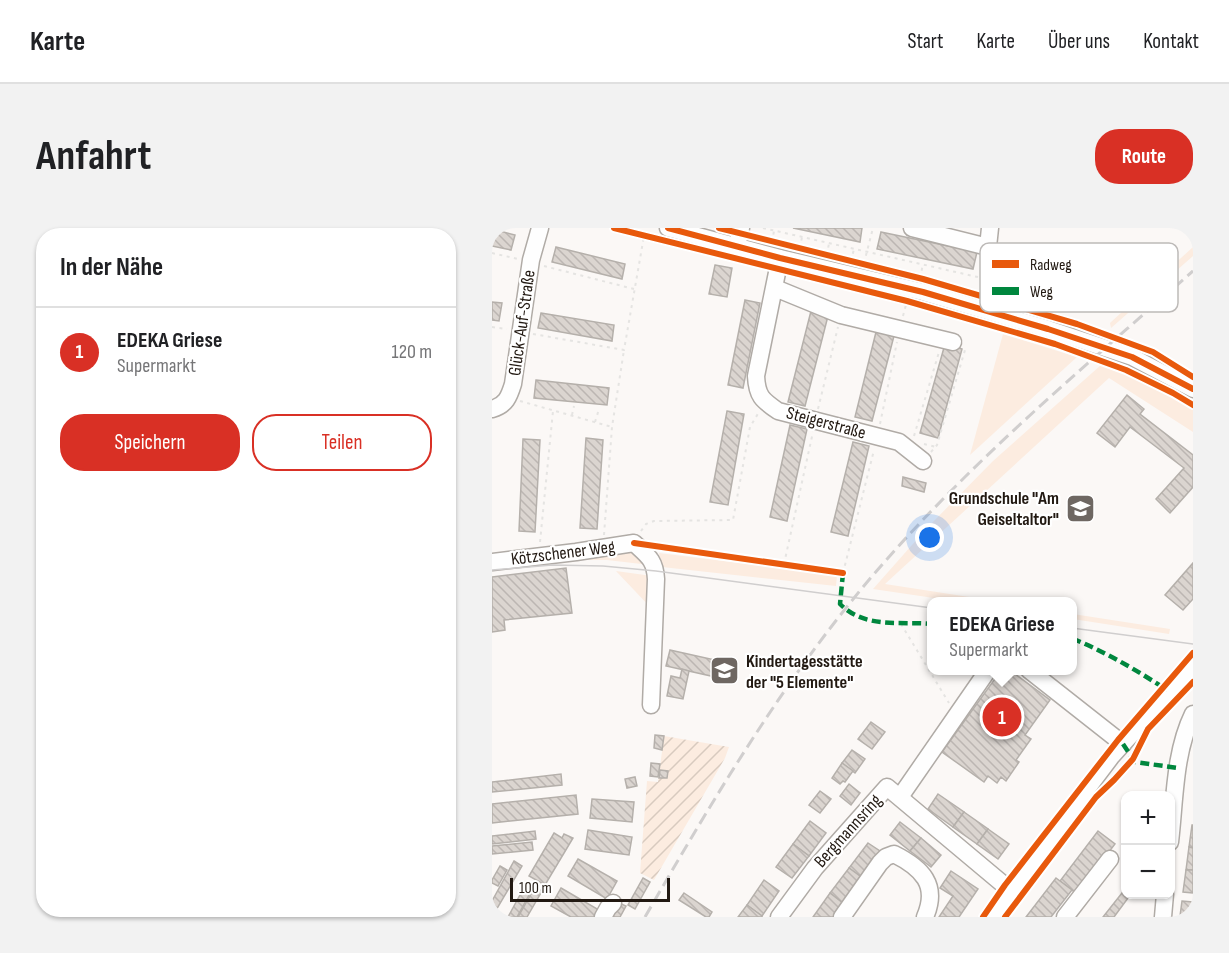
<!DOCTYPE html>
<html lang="de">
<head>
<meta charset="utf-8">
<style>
	body { margin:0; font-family:"Sofia Sans Condensed",sans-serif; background:#f2f2f2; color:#202124 }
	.controls { position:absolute; right:18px; bottom:18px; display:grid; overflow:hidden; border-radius:12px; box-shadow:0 2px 4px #0004 }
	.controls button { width:54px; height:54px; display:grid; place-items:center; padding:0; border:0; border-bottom:2px solid #e0e0e0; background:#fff; color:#202124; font:30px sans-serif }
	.scale { position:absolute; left:18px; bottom:15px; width:160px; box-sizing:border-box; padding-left:6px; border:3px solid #221912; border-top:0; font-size:16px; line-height:21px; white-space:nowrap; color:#221912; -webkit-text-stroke:4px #fff; paint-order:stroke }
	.you { position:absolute; left:438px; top:310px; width:21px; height:21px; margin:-15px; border:4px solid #fff; border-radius:50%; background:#1a73e8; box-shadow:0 0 0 9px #1a73e833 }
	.badge { display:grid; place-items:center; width:39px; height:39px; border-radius:50%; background:#d93025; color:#fff; font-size:20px; font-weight:700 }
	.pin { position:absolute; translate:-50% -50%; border:3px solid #fff; box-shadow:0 2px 6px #0006 }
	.popup { position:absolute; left:435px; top:369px; width:150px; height:78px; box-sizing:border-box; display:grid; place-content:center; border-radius:12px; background:#fff; filter:drop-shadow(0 2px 4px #0005); font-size:20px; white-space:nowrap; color:#757577 }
	.popup b { font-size:22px; color:#202124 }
	.popup::after { content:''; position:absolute; left:50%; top:100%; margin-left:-12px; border:12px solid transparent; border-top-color:#fff }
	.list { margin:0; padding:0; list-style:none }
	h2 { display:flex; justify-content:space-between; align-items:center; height:78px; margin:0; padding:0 24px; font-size:26px }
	h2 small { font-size:20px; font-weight:400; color:#757577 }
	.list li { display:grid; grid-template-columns:39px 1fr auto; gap:18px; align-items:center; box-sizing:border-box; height:90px; padding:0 24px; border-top:2px solid #e0e0e0 }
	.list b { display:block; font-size:22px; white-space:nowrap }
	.list p { margin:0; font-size:20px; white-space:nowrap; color:#757577 }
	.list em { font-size:20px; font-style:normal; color:#757577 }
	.actions { display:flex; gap:12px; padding:18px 24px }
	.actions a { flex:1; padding:14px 0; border:2px solid #d93025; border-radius:24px; text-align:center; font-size:21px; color:#d93025 }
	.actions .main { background:#d93025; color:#fff }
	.map { position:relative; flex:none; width:701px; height:689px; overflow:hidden; border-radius:24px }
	header { display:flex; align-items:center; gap:36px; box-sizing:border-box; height:84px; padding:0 30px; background:#fff; border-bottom:2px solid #e0e0e0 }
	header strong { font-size:28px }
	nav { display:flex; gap:33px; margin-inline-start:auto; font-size:21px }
	.intro { display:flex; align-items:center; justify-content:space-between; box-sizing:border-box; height:144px; padding:0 36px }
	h1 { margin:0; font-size:42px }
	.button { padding:15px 27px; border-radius:24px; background:#d93025; color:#fff; font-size:21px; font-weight:700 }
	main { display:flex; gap:36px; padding:0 36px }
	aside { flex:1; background:#fff; border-radius:24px; box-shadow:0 2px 4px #0004 }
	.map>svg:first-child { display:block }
	.grass { fill:#fcece0 }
	.garden { fill:url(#garden-furrows) }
	.building { fill:url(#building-back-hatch); stroke:#b5b0ab; stroke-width:1.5 }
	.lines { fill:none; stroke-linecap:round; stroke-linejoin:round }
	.minor-casing { stroke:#b0aba6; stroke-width:19 }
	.path { stroke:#e5e4e2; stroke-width:2; stroke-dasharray:3 4.5; stroke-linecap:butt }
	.minor { stroke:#fefefe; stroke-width:16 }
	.tram { stroke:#d0cece; stroke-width:1.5 }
	.rail { stroke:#d0cece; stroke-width:3; stroke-dasharray:12 6; stroke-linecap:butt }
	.quiet { stroke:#00873e; stroke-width:4.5; stroke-dasharray:9 4.5; stroke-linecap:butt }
	.cycleway-casing { stroke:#fff; stroke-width:10 }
	.cycleway { stroke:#e8590c; stroke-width:6 }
	.labels { text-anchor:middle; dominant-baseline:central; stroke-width:4.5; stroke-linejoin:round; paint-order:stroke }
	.street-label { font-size:18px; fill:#221912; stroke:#fff }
	.poi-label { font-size:18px; font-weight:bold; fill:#221912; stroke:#fff; text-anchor:end }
	.key { fill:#fff; stroke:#bdbab8; stroke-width:1.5 }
	.key-label { font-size:16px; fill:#221912 }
</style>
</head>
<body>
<header>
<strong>Karte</strong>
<nav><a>Start</a><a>Karte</a><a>Über uns</a><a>Kontakt</a></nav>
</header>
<div class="intro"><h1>Anfahrt</h1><a class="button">Route</a></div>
<main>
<aside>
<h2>In der Nähe<small></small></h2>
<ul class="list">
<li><span class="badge">1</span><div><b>EDEKA Griese</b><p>Supermarkt</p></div><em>120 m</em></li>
</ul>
<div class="actions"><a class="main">Speichern</a><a>Teilen</a></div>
</aside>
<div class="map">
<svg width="701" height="689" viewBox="0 0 701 689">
	<defs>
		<pattern id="garden-furrows" width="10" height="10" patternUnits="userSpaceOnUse" patternTransform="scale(1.5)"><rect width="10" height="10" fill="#fcece0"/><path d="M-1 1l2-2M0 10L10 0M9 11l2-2" fill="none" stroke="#d8cabf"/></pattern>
		<pattern id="building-back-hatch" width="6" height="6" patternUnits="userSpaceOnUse" patternTransform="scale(1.5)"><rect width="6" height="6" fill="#dbd5d0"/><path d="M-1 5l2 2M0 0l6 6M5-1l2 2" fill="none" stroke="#bcb6b2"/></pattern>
	</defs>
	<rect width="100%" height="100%" fill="#fbf8f6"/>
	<g class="grass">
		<path d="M701 19V28L619 100 618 95Z"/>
		<path d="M511 106 585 129 478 227Z"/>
		<path d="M609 137 641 149 701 181V204L617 150 393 356 503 373H462L381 361 435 300 501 233Z"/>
		<path d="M138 323H145L158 337 115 332H79Z"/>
		<path d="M167 325 345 347 344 358 170 339Z"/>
		<path d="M124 343 160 348 161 382Z"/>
		<path d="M580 386H581L678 401 677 406 581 391Z"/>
	</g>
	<path class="garden" d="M172 508 237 519 233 530 162 652 148 645 155 553 166 554Z"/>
	<g class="building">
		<path d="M301 0H370L368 14Z"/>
		<path d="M0 1 23 7 19 22 0 18Z"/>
		<path d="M389 4 485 24 481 41 385 21Z"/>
		<path d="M64 19 133 36 130 51 60 34Z"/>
		<path d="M223 37 240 40 235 69 217 66Z"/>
		<path d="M253 72 268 75 251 160 236 157Z"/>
		<path d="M0 74 10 75 7 93 0 92Z"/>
		<path d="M319 83 336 88 313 178 296 174Z"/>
		<path d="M49 85 122 97 120 113 46 100Z"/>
		<path d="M385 100 403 104 380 193 363 189Z"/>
		<path d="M453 116 470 121 446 210 428 205Z"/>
		<path d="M44 152 117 160 115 177 42 170Z"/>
		<path d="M635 167 652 181 648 186 701 227V259L678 285 664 271 692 240 638 199 623 219 605 205Z"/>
		<path d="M235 183 252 186 236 277 218 274Z"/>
		<path d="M298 197 315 201 295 293 278 289Z"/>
		<path d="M94 210 111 212 105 301 88 300Z"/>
		<path d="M31 211 48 212 43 304 27 303Z"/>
		<path d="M361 214 377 218 356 308 339 304Z"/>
		<path d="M411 249 434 255 432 264 410 258Z"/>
		<path d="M701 335V371L691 382 673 367Z"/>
		<path d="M74 340 80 385 12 392 13 402 0 404V349Z"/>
		<path d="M178 422 232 434 228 450 174 438Z"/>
		<path d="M190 441 197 443 191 471 175 468 179 448 188 450Z"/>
		<path d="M519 443 558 472 533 507 539 511 524 532 527 534 514 553 509 549 505 555 496 548 492 554 450 524 505 448 512 453Z"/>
		<path d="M379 494 393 504 380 521 366 511Z"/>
		<path d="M163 507 172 508 170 522 162 520Z"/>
		<path d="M360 522 373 531 363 545 350 535Z"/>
		<path d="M159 535 168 536 166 549 158 548Z"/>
		<path d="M350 535 361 543 353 554 351 553 348 556 340 550Z"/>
		<path d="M168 542 176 543 175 550H167Z"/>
		<path d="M69 546 70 557 0 564V554Z"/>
		<path d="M143 549 145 558 135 560 133 551Z"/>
		<path d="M357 556 368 565 359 577 348 568Z"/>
		<path d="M328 563 339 571 328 585 317 577Z"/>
		<path d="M446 566 472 584 461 599 436 581Z"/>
		<path d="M84 567 86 586 0 595V576Z"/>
		<path d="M100 571 142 574 140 594 98 590Z"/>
		<path d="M472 584 496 601 485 616 461 599Z"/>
		<path d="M318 593 334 605 317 628 301 616Z"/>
		<path d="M408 594 429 610 418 623 398 607Z"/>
		<path d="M700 597H701V620L697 619Z"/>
		<path d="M496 601 517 616 506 631 485 616Z"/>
		<path d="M96 602 140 609 137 627 93 621Z"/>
		<path d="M43 603 44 611 0 616V608Z"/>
		<path d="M606 603 623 616 585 666 568 653Z"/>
		<path d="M62 605 70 610 72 606 81 610 53 657 37 648Z"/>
		<path d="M429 610 449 627 439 639 418 623Z"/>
		<path d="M40 614 41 622 0 626V618Z"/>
		<path d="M376 615 391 625 372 651 357 640Z"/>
		<path d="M301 616 317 628 300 650 284 639Z"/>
		<path d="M697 619 701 620V642H694Z"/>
		<path d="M86 631 125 653 115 671 76 648Z"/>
		<path d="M22 633 30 638 0 689V673Z"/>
		<path d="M8 638 15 642 6 658 0 655V652Z"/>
		<path d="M357 640 372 651 352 676 338 665Z"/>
		<path d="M694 642H701V665L691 664Z"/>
		<path d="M459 643 486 661 467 689H447L461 668 448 660Z"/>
		<path d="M151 650 158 654 143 681 136 677Z"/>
		<path d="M564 650 580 662 559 689H534Z"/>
		<path d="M272 652 287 663 270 688 255 677Z"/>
		<path d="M35 654 42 658 25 689H16Z"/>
		<path d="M43 659 50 663 35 689H26Z"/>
		<path d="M69 660 107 682 104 689H79L59 678Z"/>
		<path d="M634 660V666H639L622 689H611Z"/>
		<path d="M192 665 220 684 217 689H214L187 672Z"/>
		<path d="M338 665 352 676 343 689H321Z"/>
		<path d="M690 673 701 674V689L688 688Z"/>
		<path d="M127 675 134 678 128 689H119Z"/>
		<path d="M255 677 270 688 269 689H246Z"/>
	</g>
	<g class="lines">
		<defs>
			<g id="minor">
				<path d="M176 0 288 30 431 64 556 101 640 129 701 161"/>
				<path d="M420 0 496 19 498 0"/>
				<path d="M245 18 249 0"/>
				<path d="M288 30 264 148C265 168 270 172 286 183L407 214 431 233"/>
				<path d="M283 60 349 87 461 114"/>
				<path d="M0 181C14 177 17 169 21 156L39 32 48 0"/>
				<path d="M0 334 84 324 142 315C156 328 163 332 164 351L159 477"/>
				<path d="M537 442 631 516"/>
				<path d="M408 569 496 442"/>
				<path d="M678 614C683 572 682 525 701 486"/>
				<path d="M111 689 116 680 121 675"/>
				<path d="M287 689 323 640 395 559 518 662"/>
				<path d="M350 689 388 635 394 629 402 626C430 640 447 657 433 689"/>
				<path d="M498 689 619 529 701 438"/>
				<path d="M573 689 618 631"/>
				<path d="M671 689 673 666"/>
			</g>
		</defs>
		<use href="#minor" class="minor-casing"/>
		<g class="path">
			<path d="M271 0 490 50"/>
			<path d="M280 14 282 3"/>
			<path d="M308 20 310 9"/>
			<path d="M0 25 26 31"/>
			<path d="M335 27 337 15"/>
			<path d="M359 33 362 21"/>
			<path d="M372 35 381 0"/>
			<path d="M52 38 142 61"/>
			<path d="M428 50 431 36"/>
			<path d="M411 88 415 73"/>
			<path d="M0 99 15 101"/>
			<path d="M41 106 132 122 152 8"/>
			<path d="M28 173 120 199"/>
			<path d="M326 181 346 99"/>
			<path d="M80 187 82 178"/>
			<path d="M103 194 107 181"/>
			<path d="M388 196 405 114"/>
			<path d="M422 208 447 124"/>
			<path d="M432 216 444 219"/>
			<path d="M439 224 445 217 473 122"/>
			<path d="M149 303 154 296 162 293 241 292 258 199 267 184"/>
			<path d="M112 307 120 199 132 122"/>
			<path d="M48 314 61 183"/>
			<path d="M292 336 321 204"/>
			<path d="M351 345 382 222"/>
			<path d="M409 396 457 475"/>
		</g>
		<use href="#minor" class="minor"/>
		<g class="tram">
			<path d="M0 342 60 337 111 338 164 343 440 380"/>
			<path d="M580 400 701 416"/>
		</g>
		<path class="rail" d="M153 689C222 570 292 451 382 346 478 234 591 140 701 43"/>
		<g class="quiet">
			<path d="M351 345 348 376C373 401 407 393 440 396"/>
			<path d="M580 411 584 412C617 426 646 443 675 462"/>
			<path d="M631 516 643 534 686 540"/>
		</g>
		<defs>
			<g id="cycleway">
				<path d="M122 0 415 73 563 116 634 142 681 165 701 177"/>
				<path d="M176 0 288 30 431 64 556 101 640 129 701 161"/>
				<path d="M227 0 431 51 585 96 661 124 701 149"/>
				<path d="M142 315 351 345"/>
				<path d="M491 689 513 657 626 512 701 425"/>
				<path d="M513 689 604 569 622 552 641 531 656 501 701 454"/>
			</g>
		</defs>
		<use href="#cycleway" class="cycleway-casing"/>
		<use href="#cycleway" class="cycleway"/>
	</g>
	<defs>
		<symbol id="school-square" viewBox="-11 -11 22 22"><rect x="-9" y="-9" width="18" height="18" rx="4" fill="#6e6762" stroke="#fff"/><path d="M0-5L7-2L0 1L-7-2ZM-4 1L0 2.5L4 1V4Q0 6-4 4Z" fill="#fff"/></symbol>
	</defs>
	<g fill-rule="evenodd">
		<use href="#school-square" x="572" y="264" width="33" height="33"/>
		<use href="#school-square" x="216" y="426" width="33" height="33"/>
	</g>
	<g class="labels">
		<g class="street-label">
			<text transform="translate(30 95) rotate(-82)">Glück-Auf-Straße</text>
			<text transform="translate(334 195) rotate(15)">Steigerstraße</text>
			<text transform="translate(71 325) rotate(-7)">Kötzschener Weg</text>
			<text transform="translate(356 603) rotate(-48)">Bergmannsring</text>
		</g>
		<g class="poi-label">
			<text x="567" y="270">Grundschule "Am<tspan x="567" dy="21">Geiseltaltor"</tspan></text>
			<text x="254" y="433" text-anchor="start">Kindertagesstätte<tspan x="254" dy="21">der "5 Elemente"</tspan></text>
		</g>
	</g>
	<rect x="488" y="15" width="198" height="69" rx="9" class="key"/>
	<rect x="500" y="32" width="27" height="8" fill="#e8590c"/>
	<rect x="500" y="59" width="27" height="8" fill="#00873e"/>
	<g class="key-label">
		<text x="538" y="42">Radweg</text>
		<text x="538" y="69">Weg</text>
	</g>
</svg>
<div class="controls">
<button>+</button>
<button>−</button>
</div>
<div class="scale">100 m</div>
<div class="you"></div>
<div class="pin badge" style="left:510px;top:489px">1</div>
<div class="popup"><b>EDEKA Griese</b>Supermarkt</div>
</div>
</main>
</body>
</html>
